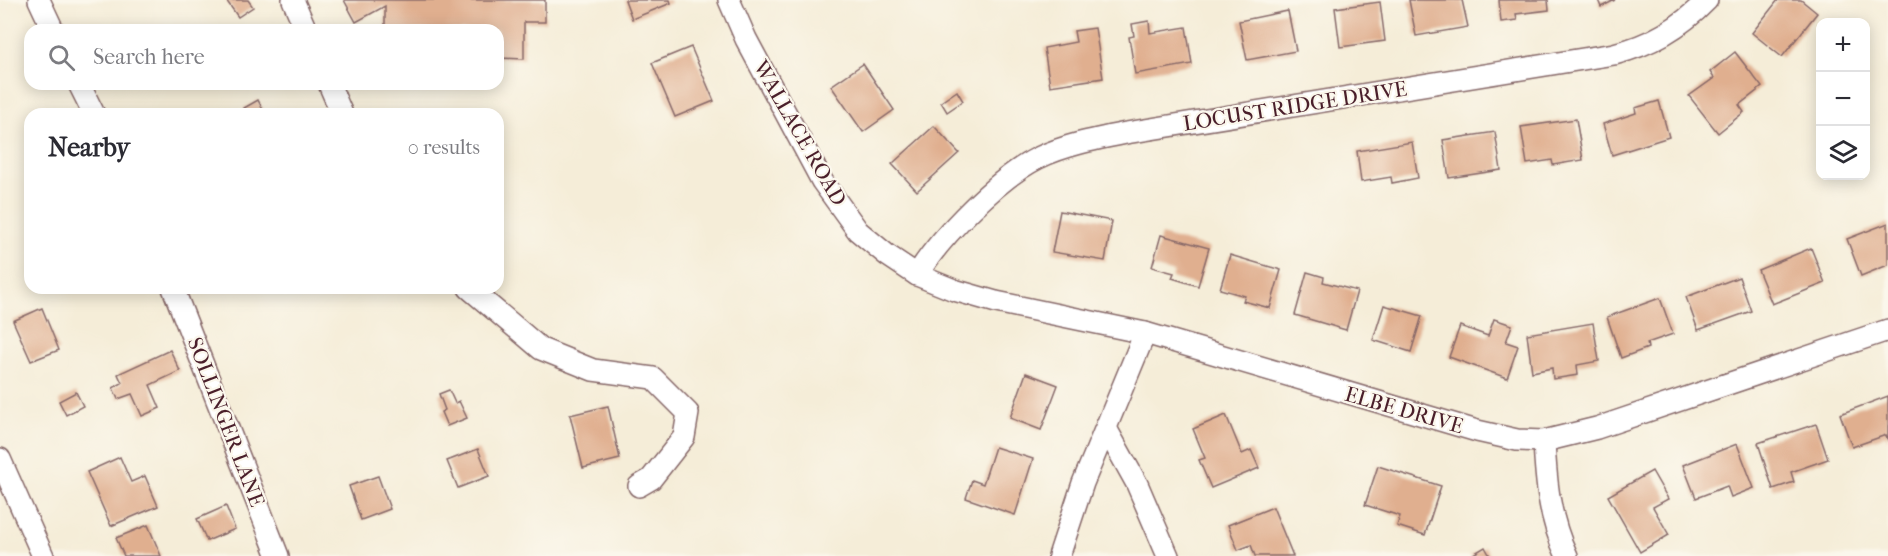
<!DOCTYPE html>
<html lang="en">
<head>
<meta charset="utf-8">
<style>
	body { margin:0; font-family:"IM FELL French Canon",serif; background:#f2f2f3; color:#2b2b33 }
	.controls { position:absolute; right:18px; top:18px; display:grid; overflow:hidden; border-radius:12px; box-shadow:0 3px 15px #0003 }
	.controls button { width:54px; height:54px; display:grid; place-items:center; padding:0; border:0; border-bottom:2px solid #e1e1e2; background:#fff; color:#2b2b33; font:30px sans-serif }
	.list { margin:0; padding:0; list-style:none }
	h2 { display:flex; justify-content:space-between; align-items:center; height:78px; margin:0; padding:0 24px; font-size:26px }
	h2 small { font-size:20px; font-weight:400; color:#7c7c81 }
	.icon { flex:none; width:33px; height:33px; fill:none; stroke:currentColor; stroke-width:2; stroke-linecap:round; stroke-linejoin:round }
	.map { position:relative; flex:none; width:1888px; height:556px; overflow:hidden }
	.search { position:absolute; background:#fff; box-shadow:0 3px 15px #0003; left:24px; top:24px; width:480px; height:66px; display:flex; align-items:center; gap:15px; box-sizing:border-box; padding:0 21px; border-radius:18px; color:#7c7c81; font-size:22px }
	.panel { position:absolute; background:#fff; box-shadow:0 3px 15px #0003; left:24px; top:108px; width:480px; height:186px; border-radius:18px }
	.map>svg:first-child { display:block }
	.building { fill:#e0af8f }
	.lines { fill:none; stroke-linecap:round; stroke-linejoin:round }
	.minor-casing { stroke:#866768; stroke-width:24 }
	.minor { stroke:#fff; stroke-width:21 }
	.labels { text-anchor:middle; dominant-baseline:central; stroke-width:4.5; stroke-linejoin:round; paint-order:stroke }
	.street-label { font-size:21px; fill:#4a1f2b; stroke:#fbf7ec }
</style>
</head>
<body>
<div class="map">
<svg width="1888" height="556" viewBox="0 0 1888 556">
	<rect width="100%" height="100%" fill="#fbf7ec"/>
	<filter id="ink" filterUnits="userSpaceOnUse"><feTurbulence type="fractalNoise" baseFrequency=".0167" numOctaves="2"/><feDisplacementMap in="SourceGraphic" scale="12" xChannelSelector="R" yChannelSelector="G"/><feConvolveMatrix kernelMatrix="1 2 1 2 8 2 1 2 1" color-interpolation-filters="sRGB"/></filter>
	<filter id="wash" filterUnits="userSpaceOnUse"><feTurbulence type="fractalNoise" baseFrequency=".008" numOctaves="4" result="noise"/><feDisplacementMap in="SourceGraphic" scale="24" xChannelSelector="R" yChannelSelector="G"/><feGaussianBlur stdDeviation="1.35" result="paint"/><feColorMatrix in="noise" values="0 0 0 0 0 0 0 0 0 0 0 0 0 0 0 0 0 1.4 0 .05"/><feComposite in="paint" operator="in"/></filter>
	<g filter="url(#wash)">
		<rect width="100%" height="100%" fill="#f5edd8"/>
		<g id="blocks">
			<g class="building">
				<path d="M226 0H248L253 7 238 17Z"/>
				<path d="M344 0H545V22H524V59L498 58V30H385V6L356 22Z"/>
				<path d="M625 0H670L671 3 632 19Z"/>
				<path d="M1409 0H1462L1468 27 1416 36Z"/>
				<path d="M1499 0H1548L1549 10 1516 14 1517 20 1501 22Z"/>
				<path d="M1598 0H1615L1601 7Z"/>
				<path d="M1778 0H1801L1817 13 1782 57 1752 33Z"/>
				<path d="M1380 2 1385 41 1340 47 1335 8Z"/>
				<path d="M1288 11 1296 51 1247 60 1239 21Z"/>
				<path d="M1149 21 1150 33 1186 27 1192 64 1135 74 1129 37 1134 36 1132 24Z"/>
				<path d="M1095 28 1103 78 1050 86 1044 48 1076 42 1074 31Z"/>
				<path d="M691 47 714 101 675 117 652 63Z"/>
				<path d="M1735 52 1762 87 1739 105 1744 112 1718 133 1689 96 1714 78 1710 72Z"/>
				<path d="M863 64 894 110 863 132 831 86Z"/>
				<path d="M957 91 963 101 947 112 941 102Z"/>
				<path d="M258 100 264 112 247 114 244 108Z"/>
				<path d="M1659 101 1669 137 1612 155 1603 124 1636 113 1635 108Z"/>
				<path d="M1576 119 1583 160 1553 165 1552 160 1527 164 1521 127Z"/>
				<path d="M934 126 959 153 917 191 892 164Z"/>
				<path d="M1495 132 1501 170 1449 178 1443 140Z"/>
				<path d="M1412 142 1418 178 1392 183 1391 177 1361 182 1357 151Z"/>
				<path d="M1060 211 1112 221 1105 261 1052 252Z"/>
				<path d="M1888 223V265L1861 276 1847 239Z"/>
				<path d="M1161 235 1209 248 1198 286 1172 278 1174 273 1152 267Z"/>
				<path d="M1811 248 1825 283 1772 304 1758 270Z"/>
				<path d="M1230 255 1281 270 1270 308 1243 301 1245 296 1220 289Z"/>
				<path d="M1307 272 1324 277 1323 282 1357 291 1346 330 1295 315Z"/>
				<path d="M1739 277 1751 311 1698 330 1686 297Z"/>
				<path d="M1660 298 1673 334 1647 343 1648 348 1621 358 1607 317Z"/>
				<path d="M1384 305 1422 316 1411 352 1373 340Z"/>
				<path d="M42 308 59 350 31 361 13 321Z"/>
				<path d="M1494 319 1512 325 1506 342 1518 346 1507 378 1449 357 1460 326 1488 336Z"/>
				<path d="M1593 323 1599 361 1577 365 1578 375 1553 379 1552 368 1532 372 1527 334Z"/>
				<path d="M170 350 180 371 150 385 160 408 142 416 132 394 118 399 113 388 122 383 118 374Z"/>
				<path d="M1026 373 1058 385 1041 430 1010 418Z"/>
				<path d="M449 390 455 403 459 401 467 418 447 426 441 412 445 410 439 394Z"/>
				<path d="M76 392 83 406 66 415 59 401Z"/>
				<path d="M1888 396V441L1886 435 1852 447 1840 414Z"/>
				<path d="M608 406 620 459 583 468 570 415Z"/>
				<path d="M1226 415 1242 454 1251 450 1259 468 1211 488 1199 460 1205 458 1193 429Z"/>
				<path d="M1816 424 1828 459 1791 472 1794 482 1773 489 1758 443Z"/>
				<path d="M1737 444 1754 488 1731 497 1727 486 1696 498 1683 465Z"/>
				<path d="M995 447 1033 459 1015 515 966 498 972 480 983 484Z"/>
				<path d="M478 449 489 476 458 488 447 461Z"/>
				<path d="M120 457 131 482 145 476 158 506 111 526 87 472Z"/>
				<path d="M1378 466 1441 486 1425 535 1397 526 1400 516 1365 505Z"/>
				<path d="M1652 471 1668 499 1653 507 1669 535 1640 552 1608 496Z"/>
				<path d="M378 476 390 509 361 520 349 486Z"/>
				<path d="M226 506 235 529 207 541 197 519Z"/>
				<path d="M1273 507 1293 556H1255L1251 545 1238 550 1228 525Z"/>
				<path d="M148 525 161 556H124L116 538Z"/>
				<path d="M1485 547 1490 556H1470Z"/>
			</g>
		</g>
	</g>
	<g filter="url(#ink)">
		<use href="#blocks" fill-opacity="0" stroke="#866768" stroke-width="1.5"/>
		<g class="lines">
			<defs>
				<g id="minor">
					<path d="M39 0 53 30"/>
					<path d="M293 0 306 30"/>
					<path d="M729 0 746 39 822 181 858 231 887 255 917 275 954 290 996 302 1145 333 1477 431 1517 440 1544 441 1597 428 1888 330"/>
					<path d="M79 84 94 114"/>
					<path d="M329 84 342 114"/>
					<path d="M917 275C940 237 998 178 1038 158 1065 145 1096 139 1126 133L1614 54C1651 45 1680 28 1707 0"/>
					<path d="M173 288 278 556"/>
					<path d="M469 288 541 349 593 370 653 378 688 413 684 437 651 479 639 486"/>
					<path d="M1107 430 1137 484 1168 556"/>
					<path d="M1544 441C1546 482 1549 518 1567 556"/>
					<path d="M0 459 43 556"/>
					<path d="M1059 556 1083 483 1145 333"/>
				</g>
			</defs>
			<use href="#minor" class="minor-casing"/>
			<use href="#minor" class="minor"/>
		</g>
	</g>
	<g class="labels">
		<g class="street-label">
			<text transform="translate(1295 106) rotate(-9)">LOCUST RIDGE DRIVE</text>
			<text transform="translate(800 133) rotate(60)">WALLACE ROAD</text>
			<text transform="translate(1404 410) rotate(16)">ELBE DRIVE</text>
			<text transform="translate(226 422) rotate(69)">SOLLINGER LANE</text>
		</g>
	</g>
</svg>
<div class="controls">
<button>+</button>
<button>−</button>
<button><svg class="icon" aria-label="layers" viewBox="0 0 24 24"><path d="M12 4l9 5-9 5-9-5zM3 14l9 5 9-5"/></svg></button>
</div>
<div class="search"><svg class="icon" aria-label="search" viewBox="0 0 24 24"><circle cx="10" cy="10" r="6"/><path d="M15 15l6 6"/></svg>Search here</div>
<section class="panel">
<h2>Nearby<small>0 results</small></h2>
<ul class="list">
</ul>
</section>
</div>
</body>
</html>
